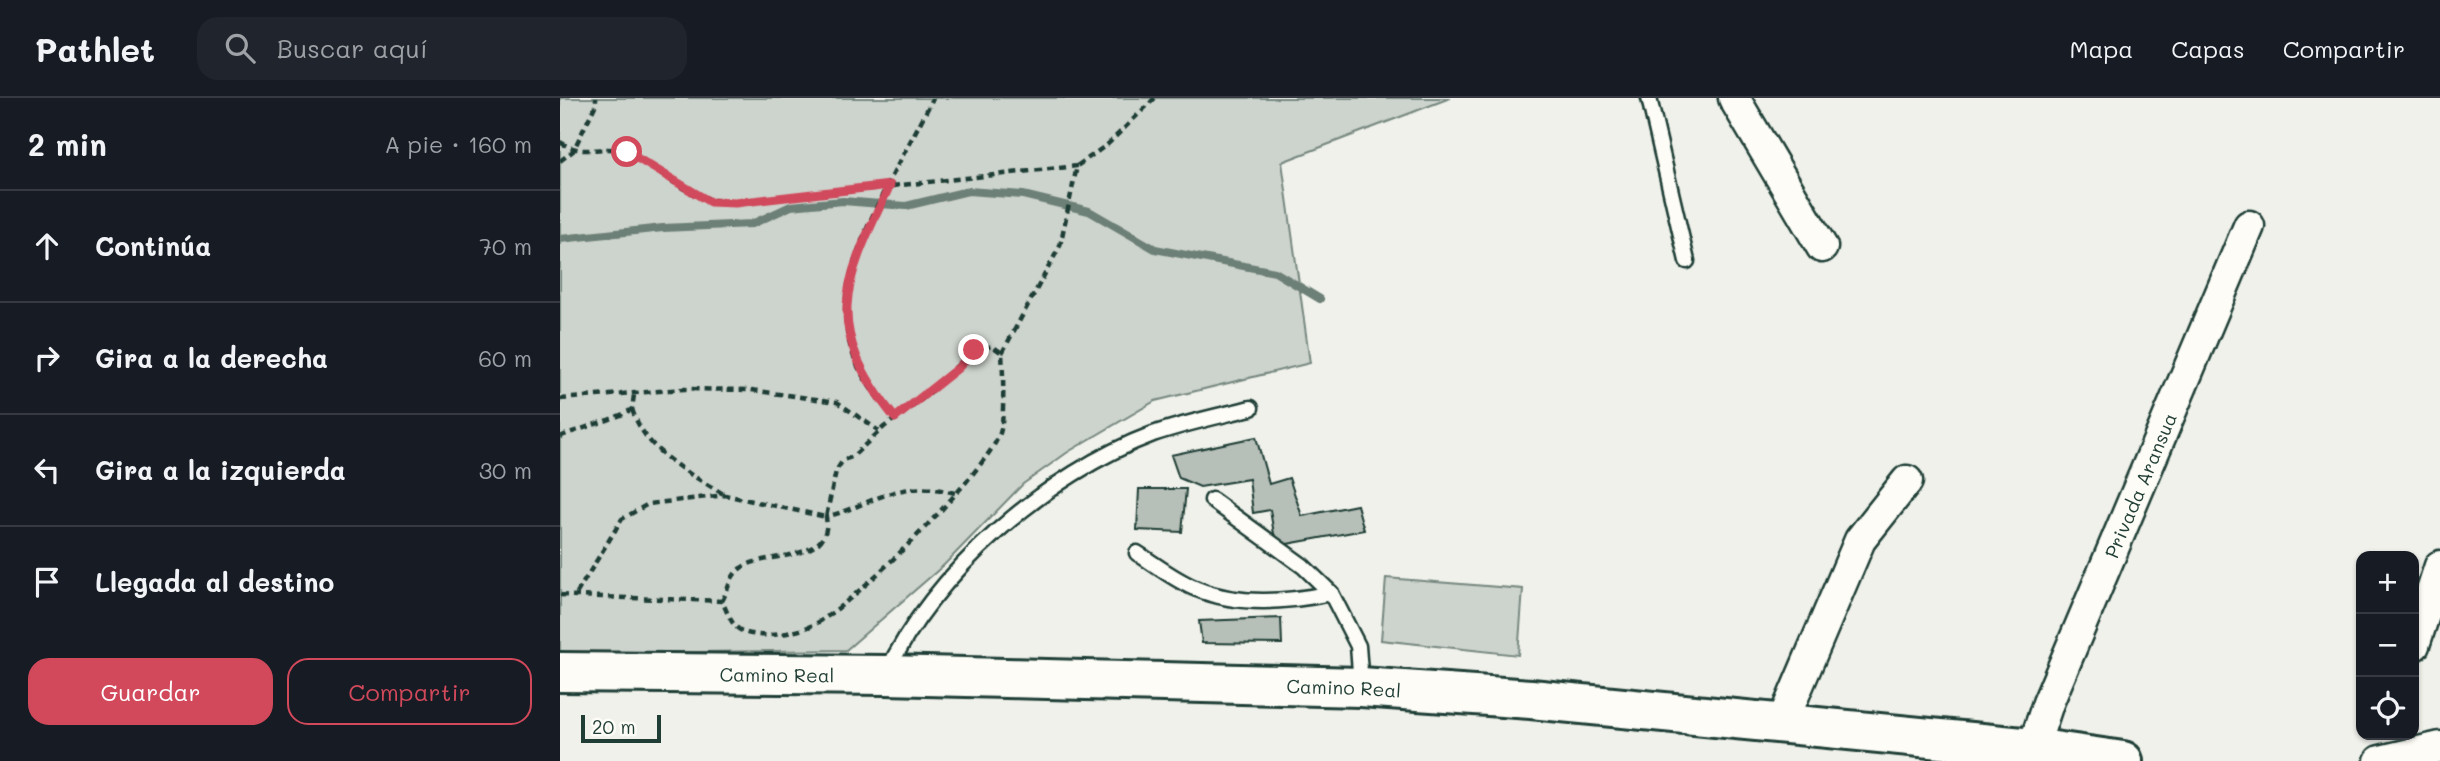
<!DOCTYPE html>
<html lang="es">
<head>
<meta charset="utf-8">
<style>
	body { margin:0; font-family:Mali,sans-serif; background:#20242c; color:#f1f3f6 }
	.controls { position:absolute; right:21px; bottom:21px; display:grid; overflow:hidden; border-radius:14px; box-shadow:0 2px 5px #0004 }
	.controls button { width:63px; height:63px; display:grid; place-items:center; padding:0; border:0; border-bottom:2px solid #363941; background:#171b24; color:#f1f3f6; font:35px sans-serif }
	.scale { position:absolute; left:21px; bottom:18px; width:80px; box-sizing:border-box; padding-left:7px; border:4px solid #1f3d34; border-top:0; font-size:19px; line-height:24px; white-space:nowrap; color:#1f3d34; -webkit-text-stroke:5px #fdfcf7; paint-order:stroke }
	.stop { position:absolute; width:21px; height:21px; margin:-16px; border:5px solid #d1495b; border-radius:50%; background:#fff }
	.stop.end { background:#d1495b; border-color:#fff; box-shadow:0 2px 7px #0008 }
	.list { margin:0; padding:0; list-style:none }
	h2 { display:flex; justify-content:space-between; align-items:center; height:91px; margin:0; padding:0 28px; font-size:30px }
	h2 small { font-size:23px; font-weight:400; color:#9ea1a6 }
	.list li { display:grid; grid-template-columns:46px 1fr auto; gap:21px; align-items:center; box-sizing:border-box; height:112px; padding:0 28px; border-top:2px solid #363941 }
	.list b { display:block; font-size:26px; white-space:nowrap }
	.list em { font-size:23px; font-style:normal; color:#9ea1a6 }
	.actions { display:flex; gap:14px; padding:21px 28px }
	.actions a { flex:1; padding:16px 0; border:2px solid #d1495b; border-radius:21px; text-align:center; font-size:24px; color:#d1495b }
	.actions .main { background:#d1495b; color:#fff }
	.icon { flex:none; width:38px; height:38px; fill:none; stroke:currentColor; stroke-width:2; stroke-linecap:round; stroke-linejoin:round }
	.map { position:relative; flex:none; width:1880px; height:663px; overflow:hidden }
	header { display:flex; align-items:center; gap:42px; box-sizing:border-box; height:98px; padding:0 35px; background:#171b24; border-bottom:2px solid #363941 }
	header strong { font-size:33px }
	nav { display:flex; gap:38px; margin-inline-start:auto; font-size:24px }
	.search { width:490px; height:63px; background:#20242c; display:flex; align-items:center; gap:18px; box-sizing:border-box; padding:0 24px; border-radius:21px; color:#9ea1a6; font-size:26px }
	main { display:flex }
	aside { flex:1; background:#171b24 }
	.map>svg:first-child { display:block }
	.green { fill:#cdd3cd; stroke:#768880; stroke-width:2 }
	.lines { fill:none; stroke-linecap:round; stroke-linejoin:round }
	.stream { stroke:#6c8077; stroke-width:8 }
	.building { fill:#b6bfb8; stroke:#1f3d34; stroke-width:2 }
	.lane-casing { stroke:#1f3d34; stroke-width:19 }
	.street-casing { stroke:#1f3d34; stroke-width:35 }
	.secondary-casing { stroke:#1f3d34; stroke-width:44 }
	.path { stroke:#1f3d34; stroke-width:4.5; stroke-dasharray:7 5; stroke-linecap:butt }
	.lane { stroke:#fdfcf7; stroke-width:14 }
	.street { stroke:#fdfcf7; stroke-width:30 }
	.secondary { stroke:#fdfcf7; stroke-width:38 }
	.route { stroke:#d1495b; stroke-width:9 }
	.labels { text-anchor:middle; dominant-baseline:central; stroke-width:5; stroke-linejoin:round; paint-order:stroke }
	.street-label { font-size:19px; fill:#1f3d34; stroke:#fdfcf7 }
</style>
</head>
<body>
<header>
<strong>Pathlet</strong>
<div class="search"><svg class="icon" aria-label="search" viewBox="0 0 24 24"><circle cx="10" cy="10" r="6"/><path d="M15 15l6 6"/></svg>Buscar aquí</div>
<nav><a>Mapa</a><a>Capas</a><a>Compartir</a></nav>
</header>
<main>
<aside>
<h2>2 min<small>A pie · 160 m</small></h2>
<ul class="list">
<li><svg class="icon" aria-label="ahead" viewBox="0 0 24 24"><path d="M12 20V5M6 11l6-6 6 6"/></svg><div><b>Continúa</b></div><em>70 m</em></li>
<li><svg class="icon" aria-label="right" viewBox="0 0 24 24"><path d="M7 20v-9h11M14 6l5 5-5 5"/></svg><div><b>Gira a la derecha</b></div><em>60 m</em></li>
<li><svg class="icon" aria-label="left" viewBox="0 0 24 24"><path d="M17 20v-9H6M10 6l-5 5 5 5"/></svg><div><b>Gira a la izquierda</b></div><em>30 m</em></li>
<li><svg class="icon" aria-label="arrive" viewBox="0 0 24 24"><path d="M6 21V4h12l-3 4 3 4H6"/></svg><div><b>Llegada al destino</b></div></li>
</ul>
<div class="actions"><a class="main">Guardar</a><a>Compartir</a></div>
</aside>
<div class="map">
<svg width="1880" height="663" viewBox="0 0 1880 663">
	<rect width="100%" height="100%" fill="#f0f1eb"/>
	<filter id="ink" filterUnits="userSpaceOnUse"><feTurbulence type="fractalNoise" baseFrequency=".0143" numOctaves="2"/><feDisplacementMap in="SourceGraphic" scale="14" xChannelSelector="R" yChannelSelector="G"/><feConvolveMatrix kernelMatrix="1 2 1 2 8 2 1 2 1" color-interpolation-filters="sRGB"/></filter>
	<g filter="url(#ink)">
		<g class="green">
			<path d="M0 0H890L722 64 750 265 595 303 508 354 463 386 384 467 286 552 0 556Z"/>
			<path d="M826 480 963 491 958 557 821 542Z"/>
		</g>
		<g class="lines">
			<path class="stream" d="M0 141 103 130 192 126 231 108 283 103 346 108 408 93 463 97 529 113 595 151 715 174 760 201"/>
		</g>
		<g class="building">
			<path d="M696 339 709 386 729 380 742 418 797 407 804 432 716 448 710 412 693 415 689 381 640 389 619 380 611 357Z"/>
			<path d="M579 391H626L622 434 577 432Z"/>
			<path d="M721 520 722 546 642 545 639 523Z"/>
		</g>
		<g class="lines">
			<defs>
				<g id="lane">
					<path d="M1089 0 1127 163"/>
					<path d="M652 402 743 468 771 495 798 548 801 587"/>
					<path d="M577 455C596 467 616 483 637 491 678 508 729 504 771 495"/>
					<path d="M326 576C374 474 488 375 593 336 625 325 659 318 691 310"/>
				</g>
				<g id="street">
					<path d="M1174 0 1262 149"/>
					<path d="M1854 547 1880 468"/>
					<path d="M1222 625 1300 442 1347 383"/>
					<path id="s1" d="M1473 650 1488 605 1689 128"/>
					<path d="M1820 663 1880 649"/>
				</g>
				<g id="secondary">
					<path id="s2" d="M0 574 326 577 801 589 971 601 1473 650 1563 663"/>
				</g>
			</defs>
			<use href="#lane" class="lane-casing"/>
			<use href="#street" class="street-casing"/>
			<use href="#secondary" class="secondary-casing"/>
			<g class="path">
				<path d="M0 44C26 61 43 44 68 55 110 75 124 103 175 105L517 68"/>
				<path d="M0 63 13 53 36 6V0"/>
				<path d="M442 255 500 148 517 68 548 46 595 0"/>
				<path d="M0 301 124 291 191 292 277 304 319 333"/>
				<path d="M72 311C86 355 129 375 165 397"/>
				<path d="M335 320C318 300 300 279 292 253 286 235 284 208 288 190 302 124 343 60 373 0"/>
				<path d="M0 339C19 330 58 321 72 311L74 297"/>
				<path d="M0 497C54 500 108 501 162 503 167 513 171 528 182 533 201 542 238 535 255 526 293 507 427 373 440 335 445 320 443 272 442 255L432 248 414 252 368 296 324 329 292 359 283 362 276 373 266 419 165 397 88 406 62 421 15 498"/>
				<path d="M162 503C168 493 170 477 181 470 205 453 273 466 266 419 317 405 336 380 395 395"/>
			</g>
			<use href="#lane" class="lane"/>
			<use href="#street" class="street"/>
			<use href="#secondary" class="secondary"/>
		</g>
	</g>
	<g class="lines" filter="url(#ink)">
		<path class="route" d="M67 54 150 104 175 105 330 87C283 186 261 227 335 320L398 270 414 252"/>
	</g>
	<g class="labels">
		<g class="street-label">
			<text stroke="none"><textPath href="#s1" startOffset="284">Privada Aransua</textPath></text>
			<text stroke="none"><textPath href="#s2" startOffset="217">Camino Real</textPath></text>
			<text stroke="none"><textPath href="#s2" startOffset="784">Camino Real</textPath></text>
		</g>
	</g>
</svg>
<div class="controls">
<button>+</button>
<button>−</button>
<button><svg class="icon" aria-label="locate" viewBox="0 0 24 24"><circle cx="12" cy="12" r="6"/><path d="M12 2v4M12 18v4M2 12h4M18 12h4"/></svg></button>
</div>
<div class="scale">20 m</div>
<div class="stop" style="left:67px;top:54px"></div>
<div class="stop end" style="left:414px;top:252px"></div>
</div>
</main>
</body>
</html>
